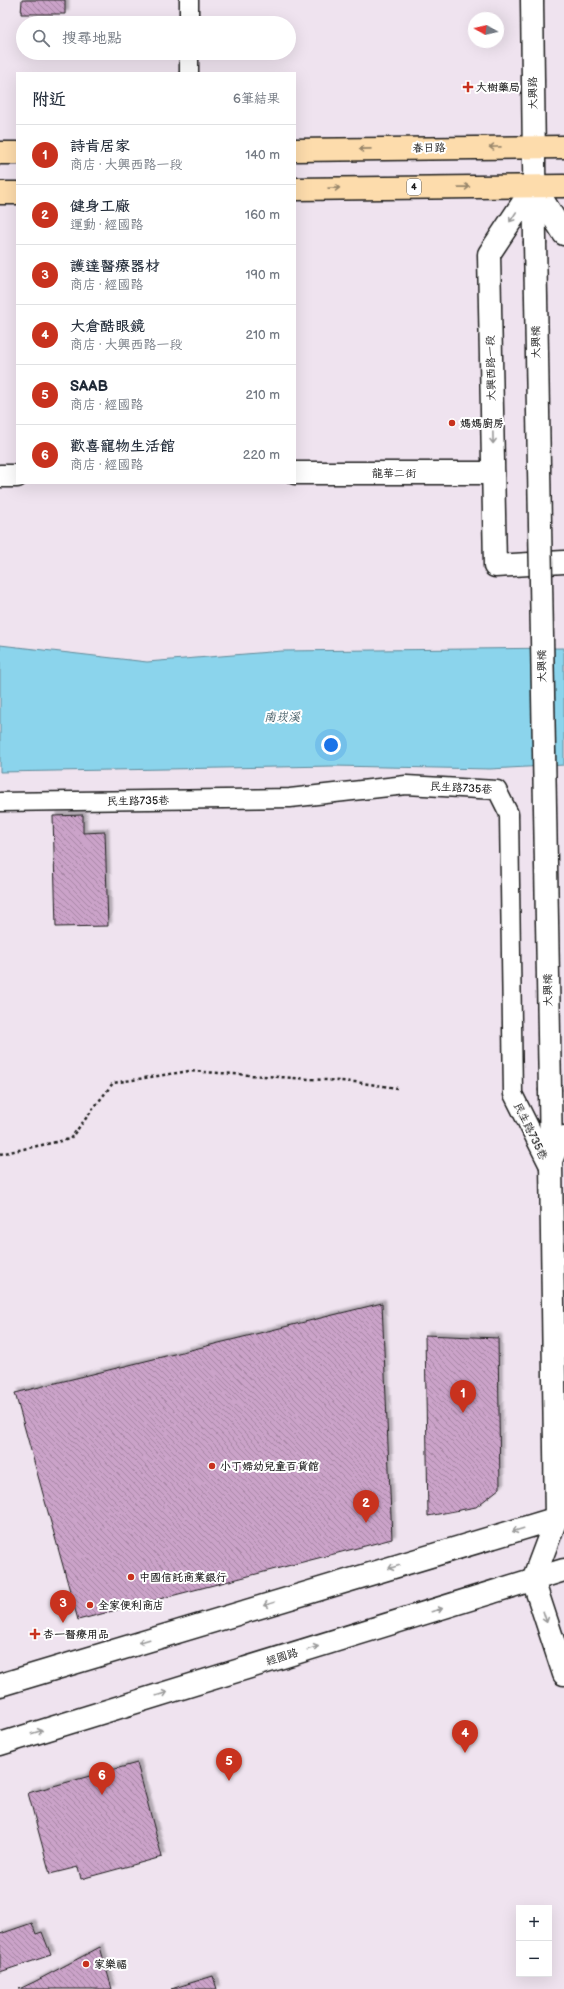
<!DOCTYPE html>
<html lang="zh-TW">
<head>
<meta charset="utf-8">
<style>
	body { margin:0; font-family:"Balsamiq Sans","LXGW WenKai TC",sans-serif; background:#f2f2f3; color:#1f2937 }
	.controls { position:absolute; right:12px; bottom:12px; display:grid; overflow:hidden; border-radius:0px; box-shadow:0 4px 16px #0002 }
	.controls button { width:36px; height:36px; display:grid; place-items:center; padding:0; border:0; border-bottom:1px solid #e0e1e3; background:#fff; color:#1f2937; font:20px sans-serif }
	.compass { position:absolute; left:468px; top:12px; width:36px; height:36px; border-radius:50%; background:#fff; box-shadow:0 4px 16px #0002; rotate:278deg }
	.you { position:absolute; left:331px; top:745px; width:14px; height:14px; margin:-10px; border:3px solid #fff; border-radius:50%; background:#1a73e8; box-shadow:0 0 0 6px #1a73e833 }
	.badge { display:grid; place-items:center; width:26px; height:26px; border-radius:50%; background:#c8321e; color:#fff; font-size:13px; font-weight:700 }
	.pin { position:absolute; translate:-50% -33px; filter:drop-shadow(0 1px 2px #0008) }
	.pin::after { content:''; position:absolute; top:21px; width:14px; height:12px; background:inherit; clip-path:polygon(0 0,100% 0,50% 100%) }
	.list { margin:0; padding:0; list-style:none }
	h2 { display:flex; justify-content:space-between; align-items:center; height:52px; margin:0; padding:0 16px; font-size:17px }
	h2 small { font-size:13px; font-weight:400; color:#747a83 }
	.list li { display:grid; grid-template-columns:26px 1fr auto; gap:12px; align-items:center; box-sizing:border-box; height:60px; padding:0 16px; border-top:1px solid #e0e1e3 }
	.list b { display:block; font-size:15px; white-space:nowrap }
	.list p { margin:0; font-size:13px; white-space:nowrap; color:#747a83 }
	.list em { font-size:13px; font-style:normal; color:#747a83 }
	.icon { flex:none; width:22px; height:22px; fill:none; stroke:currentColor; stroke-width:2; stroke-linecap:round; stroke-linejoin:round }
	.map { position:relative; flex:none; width:564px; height:1989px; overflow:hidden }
	.search { position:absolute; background:#fff; box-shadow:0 4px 16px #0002; left:16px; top:16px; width:280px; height:44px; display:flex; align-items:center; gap:10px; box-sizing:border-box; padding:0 14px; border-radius:22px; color:#747a83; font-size:15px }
	.panel { position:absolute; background:#fff; box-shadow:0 4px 16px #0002; left:16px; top:72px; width:280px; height:412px; border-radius:0px }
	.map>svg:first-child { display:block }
	.water { fill:#8bd4ec; stroke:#5f8a99 }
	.building { fill:url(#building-back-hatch); stroke:#1c1c1c; filter:url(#shadow) }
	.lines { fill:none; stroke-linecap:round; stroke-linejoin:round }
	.lane-casing { stroke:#1c1c1c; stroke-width:21 }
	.street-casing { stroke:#1c1c1c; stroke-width:25 }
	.secondary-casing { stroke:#1c1c1c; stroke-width:25 }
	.primary-casing { stroke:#1c1c1c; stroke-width:25 }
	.path { stroke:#1c1c1c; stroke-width:2.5; stroke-dasharray:3 3; stroke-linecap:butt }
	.lane { stroke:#fff; stroke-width:18 }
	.street { stroke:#fff; stroke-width:22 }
	.secondary { stroke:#fff; stroke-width:22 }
	.primary { stroke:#fddcac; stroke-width:22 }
	.street-bridge-casing { stroke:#1c1c1c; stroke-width:25; stroke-linecap:butt }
	.street-bridge { stroke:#fff; stroke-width:22 }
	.oneway { stroke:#98866b }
	.oneway2 { stroke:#999 }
	.poi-dot { fill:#c8321e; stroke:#fff; stroke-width:1.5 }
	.labels { text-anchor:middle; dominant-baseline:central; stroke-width:4; stroke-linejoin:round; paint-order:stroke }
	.shield { fill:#fff; stroke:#606060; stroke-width:1 }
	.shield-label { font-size:10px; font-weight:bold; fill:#1c1c1c }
	.poi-label { font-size:11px; font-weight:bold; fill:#1c1c1c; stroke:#fff; text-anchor:start }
	.street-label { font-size:11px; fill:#1c1c1c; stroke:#fff }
	.water-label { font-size:12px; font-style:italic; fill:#435c65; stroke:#fff }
</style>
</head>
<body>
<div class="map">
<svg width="564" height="1989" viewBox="0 0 564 1989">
	<defs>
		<pattern id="building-back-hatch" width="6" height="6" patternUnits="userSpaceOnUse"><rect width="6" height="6" fill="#cba3c9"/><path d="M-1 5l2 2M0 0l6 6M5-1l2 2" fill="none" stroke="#a484a2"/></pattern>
		<filter id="shadow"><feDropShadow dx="3.5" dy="-3.5" stdDeviation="1" flood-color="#0004"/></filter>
	</defs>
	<rect width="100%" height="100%" fill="#efe3ef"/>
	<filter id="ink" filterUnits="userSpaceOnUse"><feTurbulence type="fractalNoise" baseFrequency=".025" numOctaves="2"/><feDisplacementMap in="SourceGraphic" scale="8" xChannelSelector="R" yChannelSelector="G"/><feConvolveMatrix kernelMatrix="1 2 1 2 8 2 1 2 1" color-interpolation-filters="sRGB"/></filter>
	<g filter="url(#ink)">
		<path class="water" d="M0 645 147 662 282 651 564 648V765L490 769 333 766 0 772Z"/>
		<g class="building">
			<path d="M22 0H65V14H21Z"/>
			<path d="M83 815V833L105 832 108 926 56 927 53 816Z"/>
			<path d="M382 1303 392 1539 78 1620 15 1393Z"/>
			<path d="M425 1335 498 1338 500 1488 476 1507 428 1516Z"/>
			<path d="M137 1763 162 1857 81 1879 78 1867 50 1874 28 1793Z"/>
			<path d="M32 1923 36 1934 42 1932 51 1955 0 1972V1934Z"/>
			<path d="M100 1947 112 1989H19L34 1982Z"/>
			<path d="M213 1976 217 1989H171L184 1985Z"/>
		</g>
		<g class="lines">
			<defs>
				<g id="lane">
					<path d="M189 0V23"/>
					<path d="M189 53V73"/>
					<path d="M0 802 290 798 406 785 497 790 509 814 513 1094 550 1168 564 1135"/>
				</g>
				<g id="street">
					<path d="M532 0 535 241"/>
					<path d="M564 234 534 186 489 254 495 566 564 562"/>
					<path d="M295 473H493"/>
					<path d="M0 476H17"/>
					<path d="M550 1091 556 1519"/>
				</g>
				<g id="secondary">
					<path d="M556 1519 533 1580 564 1674"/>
					<path d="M0 1685 564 1516"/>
					<path d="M0 1744 564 1570"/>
				</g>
				<g id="primary">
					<path d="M295 150 564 147"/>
					<path d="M0 153H17"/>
					<path d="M295 189 564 186"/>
					<path d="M0 193H17"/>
				</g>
			</defs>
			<use href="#lane" class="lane-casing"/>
			<use href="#street" class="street-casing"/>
			<use href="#secondary" class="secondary-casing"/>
			<use href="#primary" class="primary-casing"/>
			<path class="path" d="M0 1154 70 1139 113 1083 189 1071 355 1082 397 1088"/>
			<use href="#lane" class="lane"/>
			<use href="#street" class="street"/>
			<use href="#secondary" class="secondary"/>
			<use href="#primary" class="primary"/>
			<defs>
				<path id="street-bridge" d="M535 241 550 1091"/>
			</defs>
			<use href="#street-bridge" class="street-bridge-casing"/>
			<use href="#street-bridge" class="street-bridge"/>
		</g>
		<defs><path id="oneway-shaft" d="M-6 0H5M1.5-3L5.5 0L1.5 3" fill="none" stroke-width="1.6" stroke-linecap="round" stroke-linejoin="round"/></defs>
		<g class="oneway">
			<use href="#oneway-shaft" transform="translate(495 147) rotate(179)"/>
			<use href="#oneway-shaft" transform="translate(365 149) rotate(179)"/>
			<use href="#oneway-shaft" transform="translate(464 187) rotate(-1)"/>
			<use href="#oneway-shaft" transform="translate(334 188) rotate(-1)"/>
		</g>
		<g class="oneway2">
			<use href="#oneway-shaft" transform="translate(513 217) rotate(123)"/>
			<use href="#oneway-shaft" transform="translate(493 438) rotate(89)"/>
			<use href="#oneway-shaft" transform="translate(518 1530) rotate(163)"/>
			<use href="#oneway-shaft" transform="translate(394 1567) rotate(163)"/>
			<use href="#oneway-shaft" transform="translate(269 1604) rotate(163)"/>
			<use href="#oneway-shaft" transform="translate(437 1610) rotate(-16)"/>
			<use href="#oneway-shaft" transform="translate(545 1617) rotate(72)"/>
			<use href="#oneway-shaft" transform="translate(144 1641) rotate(163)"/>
			<use href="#oneway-shaft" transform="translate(313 1648) rotate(-17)"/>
			<use href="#oneway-shaft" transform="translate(162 1694) rotate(-17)"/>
			<use href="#oneway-shaft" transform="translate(37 1732) rotate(-17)"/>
		</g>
	</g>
	<g class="poi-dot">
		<path d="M466 81h4v4h4v4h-4v4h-4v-4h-4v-4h4z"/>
		<circle cx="452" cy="423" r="4"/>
		<circle cx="212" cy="1466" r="4"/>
		<circle cx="131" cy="1577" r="4"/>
		<circle cx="90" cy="1605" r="4"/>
		<path d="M33 1628h4v4h4v4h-4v4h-4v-4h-4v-4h4z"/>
		<circle cx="86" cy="1964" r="4"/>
	</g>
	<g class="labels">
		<rect class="shield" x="407" y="179" width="14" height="16" rx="3"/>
		<g class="shield-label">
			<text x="414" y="187">4</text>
		</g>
		<g class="poi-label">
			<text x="476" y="87">大樹藥局</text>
			<text x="460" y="423">媽媽廚房</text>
			<text x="220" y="1466">小丁婦幼兒童百貨館</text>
			<text x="139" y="1577">中國信託商業銀行</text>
			<text x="98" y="1605">全家便利商店</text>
			<text x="43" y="1634">杏一醫療用品</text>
			<text x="94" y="1964">家樂福</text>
		</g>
		<g class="street-label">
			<text transform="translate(533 93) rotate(-91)">大興路</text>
			<text transform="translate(429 148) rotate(-1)">春日路</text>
			<text transform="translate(536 342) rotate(-91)">大興橋</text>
			<text transform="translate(491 368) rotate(-91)">大興西路一段</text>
			<text x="394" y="473">龍華二街</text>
			<text transform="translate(542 666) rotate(-91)">大興橋</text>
			<text transform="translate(461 788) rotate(3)">民生路735巷</text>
			<text transform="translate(138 801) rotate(-1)">民生路735巷</text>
			<text transform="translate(548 990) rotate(-91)">大興橋</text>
			<text transform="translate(531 1131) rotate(64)">民生路735巷</text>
			<text transform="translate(282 1657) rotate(-17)">經國路</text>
		</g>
		<g class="water-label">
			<text x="282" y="717">南崁溪</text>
		</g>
	</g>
</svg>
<div class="controls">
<button>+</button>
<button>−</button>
</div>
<svg class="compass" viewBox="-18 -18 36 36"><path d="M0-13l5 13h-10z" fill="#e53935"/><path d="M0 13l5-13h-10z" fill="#747a83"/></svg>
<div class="you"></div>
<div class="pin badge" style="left:463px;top:1413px">1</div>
<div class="pin badge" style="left:366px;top:1523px">2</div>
<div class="pin badge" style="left:63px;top:1623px">3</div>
<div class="pin badge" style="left:465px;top:1753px">4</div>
<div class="pin badge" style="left:229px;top:1781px">5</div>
<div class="pin badge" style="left:102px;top:1795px">6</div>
<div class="search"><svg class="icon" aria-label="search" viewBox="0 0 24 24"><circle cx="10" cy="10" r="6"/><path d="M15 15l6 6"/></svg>搜尋地點</div>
<section class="panel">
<h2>附近<small>6筆結果</small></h2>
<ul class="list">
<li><span class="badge">1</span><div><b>詩肯居家</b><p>商店 · 大興西路一段</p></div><em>140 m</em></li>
<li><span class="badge">2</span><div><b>健身工廠</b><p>運動 · 經國路</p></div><em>160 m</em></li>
<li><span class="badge">3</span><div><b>護達醫療器材</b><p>商店 · 經國路</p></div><em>190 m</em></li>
<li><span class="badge">4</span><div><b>大倉酷眼鏡</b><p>商店 · 大興西路一段</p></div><em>210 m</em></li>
<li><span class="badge">5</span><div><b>SAAB</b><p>商店 · 經國路</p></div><em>210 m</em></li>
<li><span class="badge">6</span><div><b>歡喜寵物生活館</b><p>商店 · 經國路</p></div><em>220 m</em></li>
</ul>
</section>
</div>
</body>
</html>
